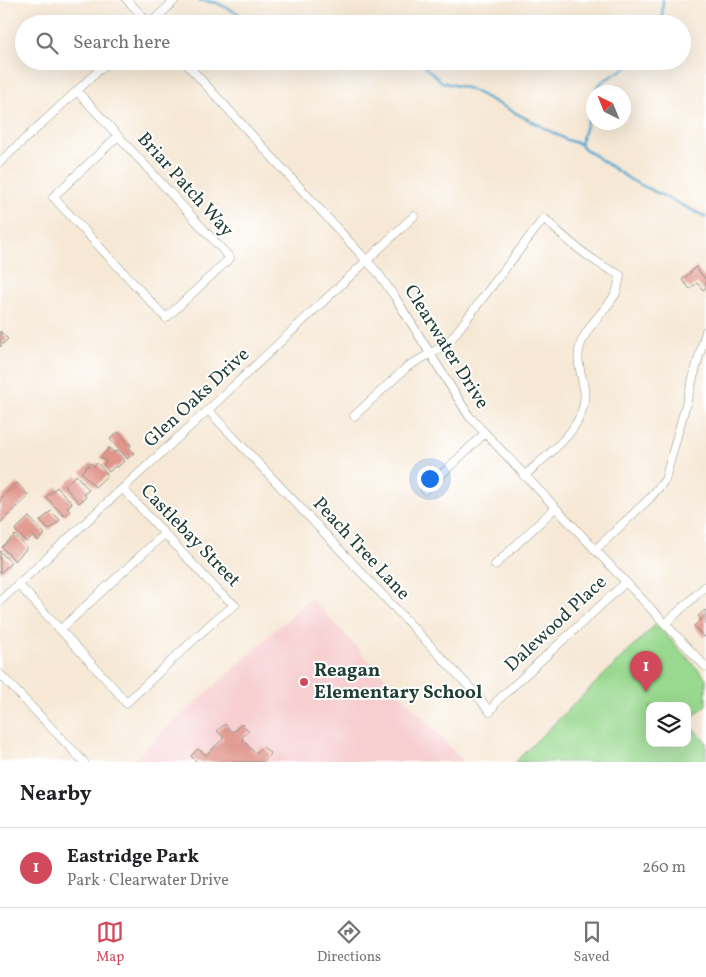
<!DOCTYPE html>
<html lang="en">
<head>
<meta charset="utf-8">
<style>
	body { margin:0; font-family:Vollkorn,serif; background:#f6f6f6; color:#202124 }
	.controls { position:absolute; right:15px; bottom:15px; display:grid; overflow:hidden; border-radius:10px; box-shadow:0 5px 20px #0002 }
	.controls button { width:45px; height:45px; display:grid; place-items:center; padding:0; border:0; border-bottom:1px solid #e0e0e0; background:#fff; color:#202124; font:25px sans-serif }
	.compass { position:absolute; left:586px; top:85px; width:45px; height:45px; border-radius:50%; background:#fff; box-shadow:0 5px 20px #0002; rotate:317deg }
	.you { position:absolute; left:429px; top:478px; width:18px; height:18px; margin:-12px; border:4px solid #fff; border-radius:50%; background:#1a73e8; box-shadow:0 0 0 8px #1a73e833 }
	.badge { display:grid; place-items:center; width:32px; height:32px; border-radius:50%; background:#d1495b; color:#fff; font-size:16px; font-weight:700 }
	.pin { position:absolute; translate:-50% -41px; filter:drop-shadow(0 1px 2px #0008) }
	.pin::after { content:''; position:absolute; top:26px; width:18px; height:15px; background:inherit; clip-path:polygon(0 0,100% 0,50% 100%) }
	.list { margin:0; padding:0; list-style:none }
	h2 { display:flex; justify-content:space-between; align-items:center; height:65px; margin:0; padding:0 20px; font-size:21px }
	h2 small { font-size:16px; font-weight:400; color:#757577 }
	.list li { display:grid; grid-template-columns:32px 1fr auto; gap:15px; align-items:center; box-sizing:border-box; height:80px; padding:0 20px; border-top:1px solid #e0e0e0 }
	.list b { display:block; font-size:19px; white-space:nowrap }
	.list p { margin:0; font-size:16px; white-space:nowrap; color:#757577 }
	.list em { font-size:16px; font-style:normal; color:#757577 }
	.icon { flex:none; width:28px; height:28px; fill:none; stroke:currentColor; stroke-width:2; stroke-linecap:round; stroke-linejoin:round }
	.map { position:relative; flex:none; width:706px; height:762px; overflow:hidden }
	.search { position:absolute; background:#fff; box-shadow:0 5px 20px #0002; left:15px; right:15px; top:15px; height:55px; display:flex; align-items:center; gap:12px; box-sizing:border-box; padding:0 18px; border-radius:28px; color:#757577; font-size:19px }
	.sheet { height:145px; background:#fff }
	nav { display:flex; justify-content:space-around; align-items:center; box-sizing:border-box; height:70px; border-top:1px solid #e0e0e0; background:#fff; font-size:14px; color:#757577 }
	nav a { display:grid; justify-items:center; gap:2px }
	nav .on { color:#d1495b }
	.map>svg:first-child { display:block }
	.built { fill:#f7cfd1 }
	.green { fill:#98d88f; stroke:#5c8a62 }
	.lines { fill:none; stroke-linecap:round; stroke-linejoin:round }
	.stream { stroke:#54a9d0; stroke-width:2.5 }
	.building { fill:#e0948a }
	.minor-casing { stroke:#8a9284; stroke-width:9 }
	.minor { stroke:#fff; stroke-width:8 }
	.poi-dot { fill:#d1495b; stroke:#fff; stroke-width:2 }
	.labels { text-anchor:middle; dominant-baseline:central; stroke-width:4; stroke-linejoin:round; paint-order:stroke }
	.street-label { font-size:19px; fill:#1f3d34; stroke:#fff }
	.poi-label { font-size:19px; font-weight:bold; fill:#1f3d34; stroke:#fff; text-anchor:start }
</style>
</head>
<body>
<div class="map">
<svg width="706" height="762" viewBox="0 0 706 762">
	<rect width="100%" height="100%" fill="#fff"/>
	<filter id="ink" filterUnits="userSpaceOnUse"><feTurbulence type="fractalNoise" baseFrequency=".02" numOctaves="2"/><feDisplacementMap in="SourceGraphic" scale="10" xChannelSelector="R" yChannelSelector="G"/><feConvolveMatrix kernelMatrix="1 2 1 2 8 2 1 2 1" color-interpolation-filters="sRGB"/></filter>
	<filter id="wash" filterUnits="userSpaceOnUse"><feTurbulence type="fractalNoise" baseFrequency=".0096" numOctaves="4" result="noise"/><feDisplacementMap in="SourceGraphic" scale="20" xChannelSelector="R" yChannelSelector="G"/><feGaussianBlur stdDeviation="1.12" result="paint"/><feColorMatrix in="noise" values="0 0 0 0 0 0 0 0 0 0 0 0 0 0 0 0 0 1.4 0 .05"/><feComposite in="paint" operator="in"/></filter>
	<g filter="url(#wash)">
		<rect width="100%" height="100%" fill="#f6e8d5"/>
		<path class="built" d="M311 598 464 762H130Z"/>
		<path class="green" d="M656 624 706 678V705L687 722V706H650V743H687V722L706 742V762H515Z"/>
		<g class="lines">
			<g class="stream">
				<path d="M199 0 217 3 253 21 263 24"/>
				<path d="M659 24 662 19 663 0"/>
				<path d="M421 61 426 68 442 82 470 89 567 140 580 144 585 149 631 180 706 217"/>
				<path d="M596 92 598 86 603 81 638 61"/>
				<path d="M580 144 594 101"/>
			</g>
		</g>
		<g id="blocks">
			<g class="building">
				<path d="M696 267 706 280V288L703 290 697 283 690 289 682 280Z"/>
				<path d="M0 331 8 339 0 347Z"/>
				<path d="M118 432 131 446 129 448 134 453 127 459 110 439Z"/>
				<path d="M109 448 114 453 116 451 124 461 117 468 115 466 109 472 103 465 106 462 100 457Z"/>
				<path d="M91 463 94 466 97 463 108 475 95 487 81 472Z"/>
				<path d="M76 475 89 490 84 494 86 497 79 503 64 486Z"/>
				<path d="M17 483 29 496 0 523V499Z"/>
				<path d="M57 487 72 503 67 508 70 511 64 516 46 497Z"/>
				<path d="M51 511 60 520 49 530 40 521Z"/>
				<path d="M29 517 45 534 38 541 33 536 26 542 15 530Z"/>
				<path d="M15 535 27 548 15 561 2 547Z"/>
				<path d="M0 551 11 563 0 573Z"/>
				<path d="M705 610 706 611V635L704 637 694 626 701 619 698 616Z"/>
				<path d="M225 724 231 731H235L242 724 249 731 242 737 243 740 255 753 263 747 271 754 263 762H197L191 756 198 749 206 755 223 739V737L217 731Z"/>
			</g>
		</g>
	</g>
	<g filter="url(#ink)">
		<use href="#blocks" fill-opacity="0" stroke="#8a9284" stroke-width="1"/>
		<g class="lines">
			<defs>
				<g id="minor">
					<path d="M127 0 150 24"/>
					<path d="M150 24 175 0"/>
					<path d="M184 61 378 273 395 297 469 416 706 667"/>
					<path d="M77 91 230 258 166 318 53 197 118 136"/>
					<path d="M0 162 109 61"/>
					<path d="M208 410 476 694 490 712 497 701 625 583"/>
					<path d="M354 416 407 367 443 346 452 338 544 218C566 240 592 262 620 275 619 281 618 288 616 293 606 311 588 324 581 343 575 359 581 372 584 388 590 426 548 454 524 476"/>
					<path d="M425 490 484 434"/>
					<path d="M595 550 650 498 665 480 706 331"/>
					<path d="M495 565 555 508"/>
					<path d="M18 584 114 688 126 703 216 619 235 605 219 592 123 489"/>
					<path d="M0 601 208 410 414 216"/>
					<path d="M665 624 706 586"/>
					<path d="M61 629 164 534"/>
					<path d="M0 674 84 762"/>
				</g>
			</defs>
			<use href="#minor" class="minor-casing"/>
			<use href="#minor" class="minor"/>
		</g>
	</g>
	<circle class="poi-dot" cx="304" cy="682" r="5"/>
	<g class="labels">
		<g class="street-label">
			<text transform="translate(185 185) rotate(48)">Briar Patch Way</text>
			<text transform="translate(446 347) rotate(58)">Clearwater Drive</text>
			<text transform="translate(197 398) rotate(-43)">Glen Oaks Drive</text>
			<text transform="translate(190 536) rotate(46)">Castlebay Street</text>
			<text transform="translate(361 549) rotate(47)">Peach Tree Lane</text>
			<text transform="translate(556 624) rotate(-43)">Dalewood Place</text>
		</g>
		<g class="poi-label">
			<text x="314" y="671">Reagan<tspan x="314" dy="22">Elementary School</tspan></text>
		</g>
	</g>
</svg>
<div class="controls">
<button><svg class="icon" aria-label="layers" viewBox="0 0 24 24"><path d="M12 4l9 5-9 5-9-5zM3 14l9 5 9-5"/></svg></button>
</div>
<svg class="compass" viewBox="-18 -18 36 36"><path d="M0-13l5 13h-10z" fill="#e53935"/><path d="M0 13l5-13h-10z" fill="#757577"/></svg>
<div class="you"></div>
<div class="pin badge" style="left:646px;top:692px">1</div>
<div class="search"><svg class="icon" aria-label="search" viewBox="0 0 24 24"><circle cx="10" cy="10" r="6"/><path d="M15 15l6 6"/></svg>Search here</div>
</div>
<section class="sheet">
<h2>Nearby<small></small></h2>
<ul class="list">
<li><span class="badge">1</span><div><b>Eastridge Park</b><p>Park · Clearwater Drive</p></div><em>260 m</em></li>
</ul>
</section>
<nav>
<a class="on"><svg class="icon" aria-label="map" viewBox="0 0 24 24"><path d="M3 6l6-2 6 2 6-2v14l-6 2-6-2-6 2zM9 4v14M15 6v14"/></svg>Map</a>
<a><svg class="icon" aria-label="directions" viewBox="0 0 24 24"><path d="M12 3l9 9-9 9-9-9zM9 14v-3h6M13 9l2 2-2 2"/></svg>Directions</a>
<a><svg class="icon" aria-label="saved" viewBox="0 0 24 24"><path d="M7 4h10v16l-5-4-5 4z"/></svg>Saved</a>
</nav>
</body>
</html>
